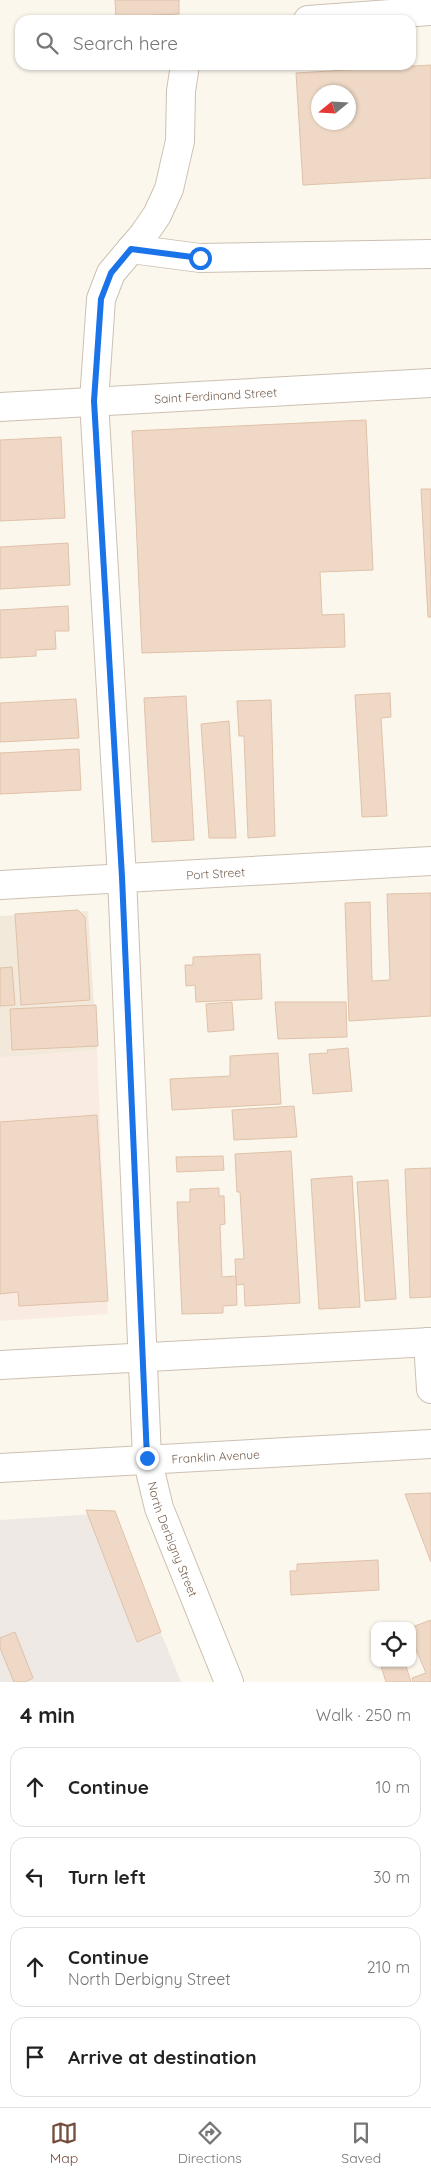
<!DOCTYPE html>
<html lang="en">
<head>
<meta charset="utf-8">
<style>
	body { margin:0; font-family:Quicksand,sans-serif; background:#f6f6f6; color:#222 }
	.controls { position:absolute; right:15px; bottom:15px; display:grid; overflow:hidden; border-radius:10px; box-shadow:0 1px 4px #0004 }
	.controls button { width:45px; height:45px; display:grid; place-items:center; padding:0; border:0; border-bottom:1px solid #e0e0e0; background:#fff; color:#222; font:25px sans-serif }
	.compass { position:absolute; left:311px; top:85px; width:45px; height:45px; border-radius:50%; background:#fff; box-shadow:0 1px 4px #0004; rotate:252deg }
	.stop { position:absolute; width:15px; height:15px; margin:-11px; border:4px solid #1a73e8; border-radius:50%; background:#fff }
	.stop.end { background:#1a73e8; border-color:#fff; box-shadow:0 1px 5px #0008 }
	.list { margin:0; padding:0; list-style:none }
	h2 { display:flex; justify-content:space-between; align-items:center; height:65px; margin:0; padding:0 20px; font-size:21px }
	h2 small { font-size:16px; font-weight:400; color:#767676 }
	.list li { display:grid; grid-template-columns:32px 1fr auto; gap:15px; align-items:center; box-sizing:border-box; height:80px; margin:0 10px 10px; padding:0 10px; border:1px solid #e0e0e0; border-radius:15px }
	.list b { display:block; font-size:19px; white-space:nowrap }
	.list p { margin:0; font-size:16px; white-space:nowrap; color:#767676 }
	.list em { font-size:16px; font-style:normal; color:#767676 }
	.icon { flex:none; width:28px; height:28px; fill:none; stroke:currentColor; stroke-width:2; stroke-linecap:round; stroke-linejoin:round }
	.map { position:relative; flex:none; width:431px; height:1682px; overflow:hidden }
	.search { position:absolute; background:#fff; box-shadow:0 1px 4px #0004; left:15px; right:15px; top:15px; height:55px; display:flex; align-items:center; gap:12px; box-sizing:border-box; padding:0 18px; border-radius:15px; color:#767676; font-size:19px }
	.sheet { height:425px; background:#fff }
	nav { display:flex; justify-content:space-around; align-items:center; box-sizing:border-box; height:70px; border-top:1px solid #e0e0e0; background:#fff; font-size:14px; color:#767676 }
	nav a { display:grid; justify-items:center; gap:2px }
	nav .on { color:#754d3d }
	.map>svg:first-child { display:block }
	.residential { fill:#f3e9db }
	.commercial { fill:#faebe2 }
	.industrial { fill:#eee9e4 }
	.building { fill:#efd9c6; stroke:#e0c1a8; fill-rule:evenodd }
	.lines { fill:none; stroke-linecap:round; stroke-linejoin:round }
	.minor-casing { stroke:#cdc0b2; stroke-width:30 }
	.minor { stroke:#fff; stroke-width:28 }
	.route { stroke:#1a73e8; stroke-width:6 }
	.labels { text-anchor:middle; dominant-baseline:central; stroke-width:4; stroke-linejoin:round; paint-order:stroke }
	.street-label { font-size:12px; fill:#766050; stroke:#fefaf3 }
</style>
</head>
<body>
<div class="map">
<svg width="431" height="1682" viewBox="0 0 431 1682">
	<rect width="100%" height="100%" fill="#fbf7ed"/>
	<path class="residential" d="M88 911 97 1050 0 1058V916Z"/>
	<path class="commercial" d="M97 1050 108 1314 0 1321V1058Z"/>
	<path class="industrial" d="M112 1513 181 1682H0V1520Z"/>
	<g class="building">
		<path d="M115 0H179V14L116 17Z"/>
		<path d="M431 65V178L303 185 296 73ZM318 92H348V122H318Z"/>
		<path d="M366 420 373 570 320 572 322 615 344 614 345 647 142 653 132 431Z"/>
		<path d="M61 437 65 518 0 521V440Z"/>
		<path d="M421 489H431V617H428Z"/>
		<path d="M68 543 70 585 0 589V547Z"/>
		<path d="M68 606 69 631H55L56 649 36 650V656L0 658V610Z"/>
		<path d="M390 693 391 717 381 718 387 816 362 817 355 695Z"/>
		<path d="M186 696 194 840 152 842 144 698Z"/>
		<path d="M76 699 79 738 0 742V703Z"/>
		<path d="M271 700 275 836 248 838 244 736H239L237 701Z"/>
		<path d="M229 721 236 838H209L201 724Z"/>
		<path d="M79 749 81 790 0 794V753Z"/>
		<path d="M431 893V1016L349 1021 345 903 370 902 372 981 390 980 387 894Z"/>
		<path d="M78 910 85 917 90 1000 21 1005 15 914Z"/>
		<path d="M260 954 262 999 196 1002 195 985 186 986 185 965H193V957Z"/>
		<path d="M12 967 15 1005 0 1006V968Z"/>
		<path d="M232 1002 234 1030 208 1032 206 1004Z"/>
		<path d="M275 1002H346L347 1037 278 1039Z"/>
		<path d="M96 1005 98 1046 12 1050 10 1009Z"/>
		<path d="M348 1048 352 1091 313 1094 309 1054 328 1053 327 1050Z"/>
		<path d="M278 1053 281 1104 172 1110 170 1079 230 1076V1056Z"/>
		<path d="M294 1106 297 1137 234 1140 232 1110Z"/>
		<path d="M97 1115 108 1301 19 1306 18 1292 0 1294V1122Z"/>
		<path d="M291 1151 300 1303 245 1306 244 1284 236 1285 235 1259H244L240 1192H237L235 1154Z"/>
		<path d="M223 1156 224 1170 177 1172 176 1157Z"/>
		<path d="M431 1168V1297L410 1298 405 1169Z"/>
		<path d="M352 1176 360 1307 319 1309 311 1179Z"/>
		<path d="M388 1180 396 1299 365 1301 357 1182Z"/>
		<path d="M219 1188V1196H224L225 1224 220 1225 222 1277 236 1276 237 1305 223 1306V1313L182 1314 177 1202H190V1189Z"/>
		<path d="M431 1493V1562L405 1494Z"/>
		<path d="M86 1510 115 1511 161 1632 137 1642Z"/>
		<path d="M378 1560 379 1590 291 1595 290 1571H297V1564Z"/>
		<path d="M431 1620V1682H413L412 1678 426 1673 412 1640V1627Z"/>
		<path d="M15 1632 33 1678 25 1682H14L0 1648V1638Z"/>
		<path d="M380 1663H405L411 1682H386Z"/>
	</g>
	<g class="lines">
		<defs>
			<g id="minor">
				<path d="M308 20 431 11"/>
				<path id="s1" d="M185 65 181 91 180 141 169 189 157 215 144 234 111 273 101 299 94 401 122 877 147 1458 159 1508 229 1682"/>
				<path d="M131 249 200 258 431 254"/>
				<path id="s2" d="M0 407 431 383"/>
				<path id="s3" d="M0 885 431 861"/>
				<path d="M428 1342 431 1389"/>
				<path d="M0 1365 431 1342"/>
				<path id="s4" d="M0 1468 431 1444"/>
			</g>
		</defs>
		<use href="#minor" class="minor-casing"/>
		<use href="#minor" class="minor"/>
	</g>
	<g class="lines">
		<path class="route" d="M147 1458 122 877 94 401 101 299 111 273 131 249 200 258"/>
	</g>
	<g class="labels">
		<g class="street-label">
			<text stroke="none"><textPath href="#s2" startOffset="216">Saint Ferdinand Street</textPath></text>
			<text stroke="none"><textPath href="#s3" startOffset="216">Port Street</textPath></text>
			<text stroke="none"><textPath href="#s4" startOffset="216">Franklin Avenue</textPath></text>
			<text stroke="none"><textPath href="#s1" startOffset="1502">North Derbigny Street</textPath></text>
		</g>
	</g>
</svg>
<div class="controls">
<button><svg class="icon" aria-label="locate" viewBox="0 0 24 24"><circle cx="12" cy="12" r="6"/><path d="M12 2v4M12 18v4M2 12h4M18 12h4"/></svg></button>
</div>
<svg class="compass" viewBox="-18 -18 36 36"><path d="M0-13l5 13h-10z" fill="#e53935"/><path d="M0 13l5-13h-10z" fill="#767676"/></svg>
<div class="stop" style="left:200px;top:258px"></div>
<div class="stop end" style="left:147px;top:1458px"></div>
<div class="search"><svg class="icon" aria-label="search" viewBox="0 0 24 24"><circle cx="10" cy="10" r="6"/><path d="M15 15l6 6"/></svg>Search here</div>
</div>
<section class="sheet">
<h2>4 min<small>Walk · 250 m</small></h2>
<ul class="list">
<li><svg class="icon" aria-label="ahead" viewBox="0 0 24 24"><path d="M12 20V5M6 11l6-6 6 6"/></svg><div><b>Continue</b></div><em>10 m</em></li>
<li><svg class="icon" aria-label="left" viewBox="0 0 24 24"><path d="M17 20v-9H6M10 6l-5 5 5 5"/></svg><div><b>Turn left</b></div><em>30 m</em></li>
<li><svg class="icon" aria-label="ahead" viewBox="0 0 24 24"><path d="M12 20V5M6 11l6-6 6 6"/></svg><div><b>Continue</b><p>North Derbigny Street</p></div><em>210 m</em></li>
<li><svg class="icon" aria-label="arrive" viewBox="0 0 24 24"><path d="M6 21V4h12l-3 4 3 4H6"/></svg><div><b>Arrive at destination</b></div></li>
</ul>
</section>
<nav>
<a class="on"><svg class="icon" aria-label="map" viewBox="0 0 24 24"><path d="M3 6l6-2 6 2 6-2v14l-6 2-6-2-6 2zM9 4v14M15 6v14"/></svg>Map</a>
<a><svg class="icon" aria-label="directions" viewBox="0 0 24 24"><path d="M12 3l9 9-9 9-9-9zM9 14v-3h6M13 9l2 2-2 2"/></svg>Directions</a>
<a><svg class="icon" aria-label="saved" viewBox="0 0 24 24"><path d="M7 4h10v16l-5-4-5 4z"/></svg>Saved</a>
</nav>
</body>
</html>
